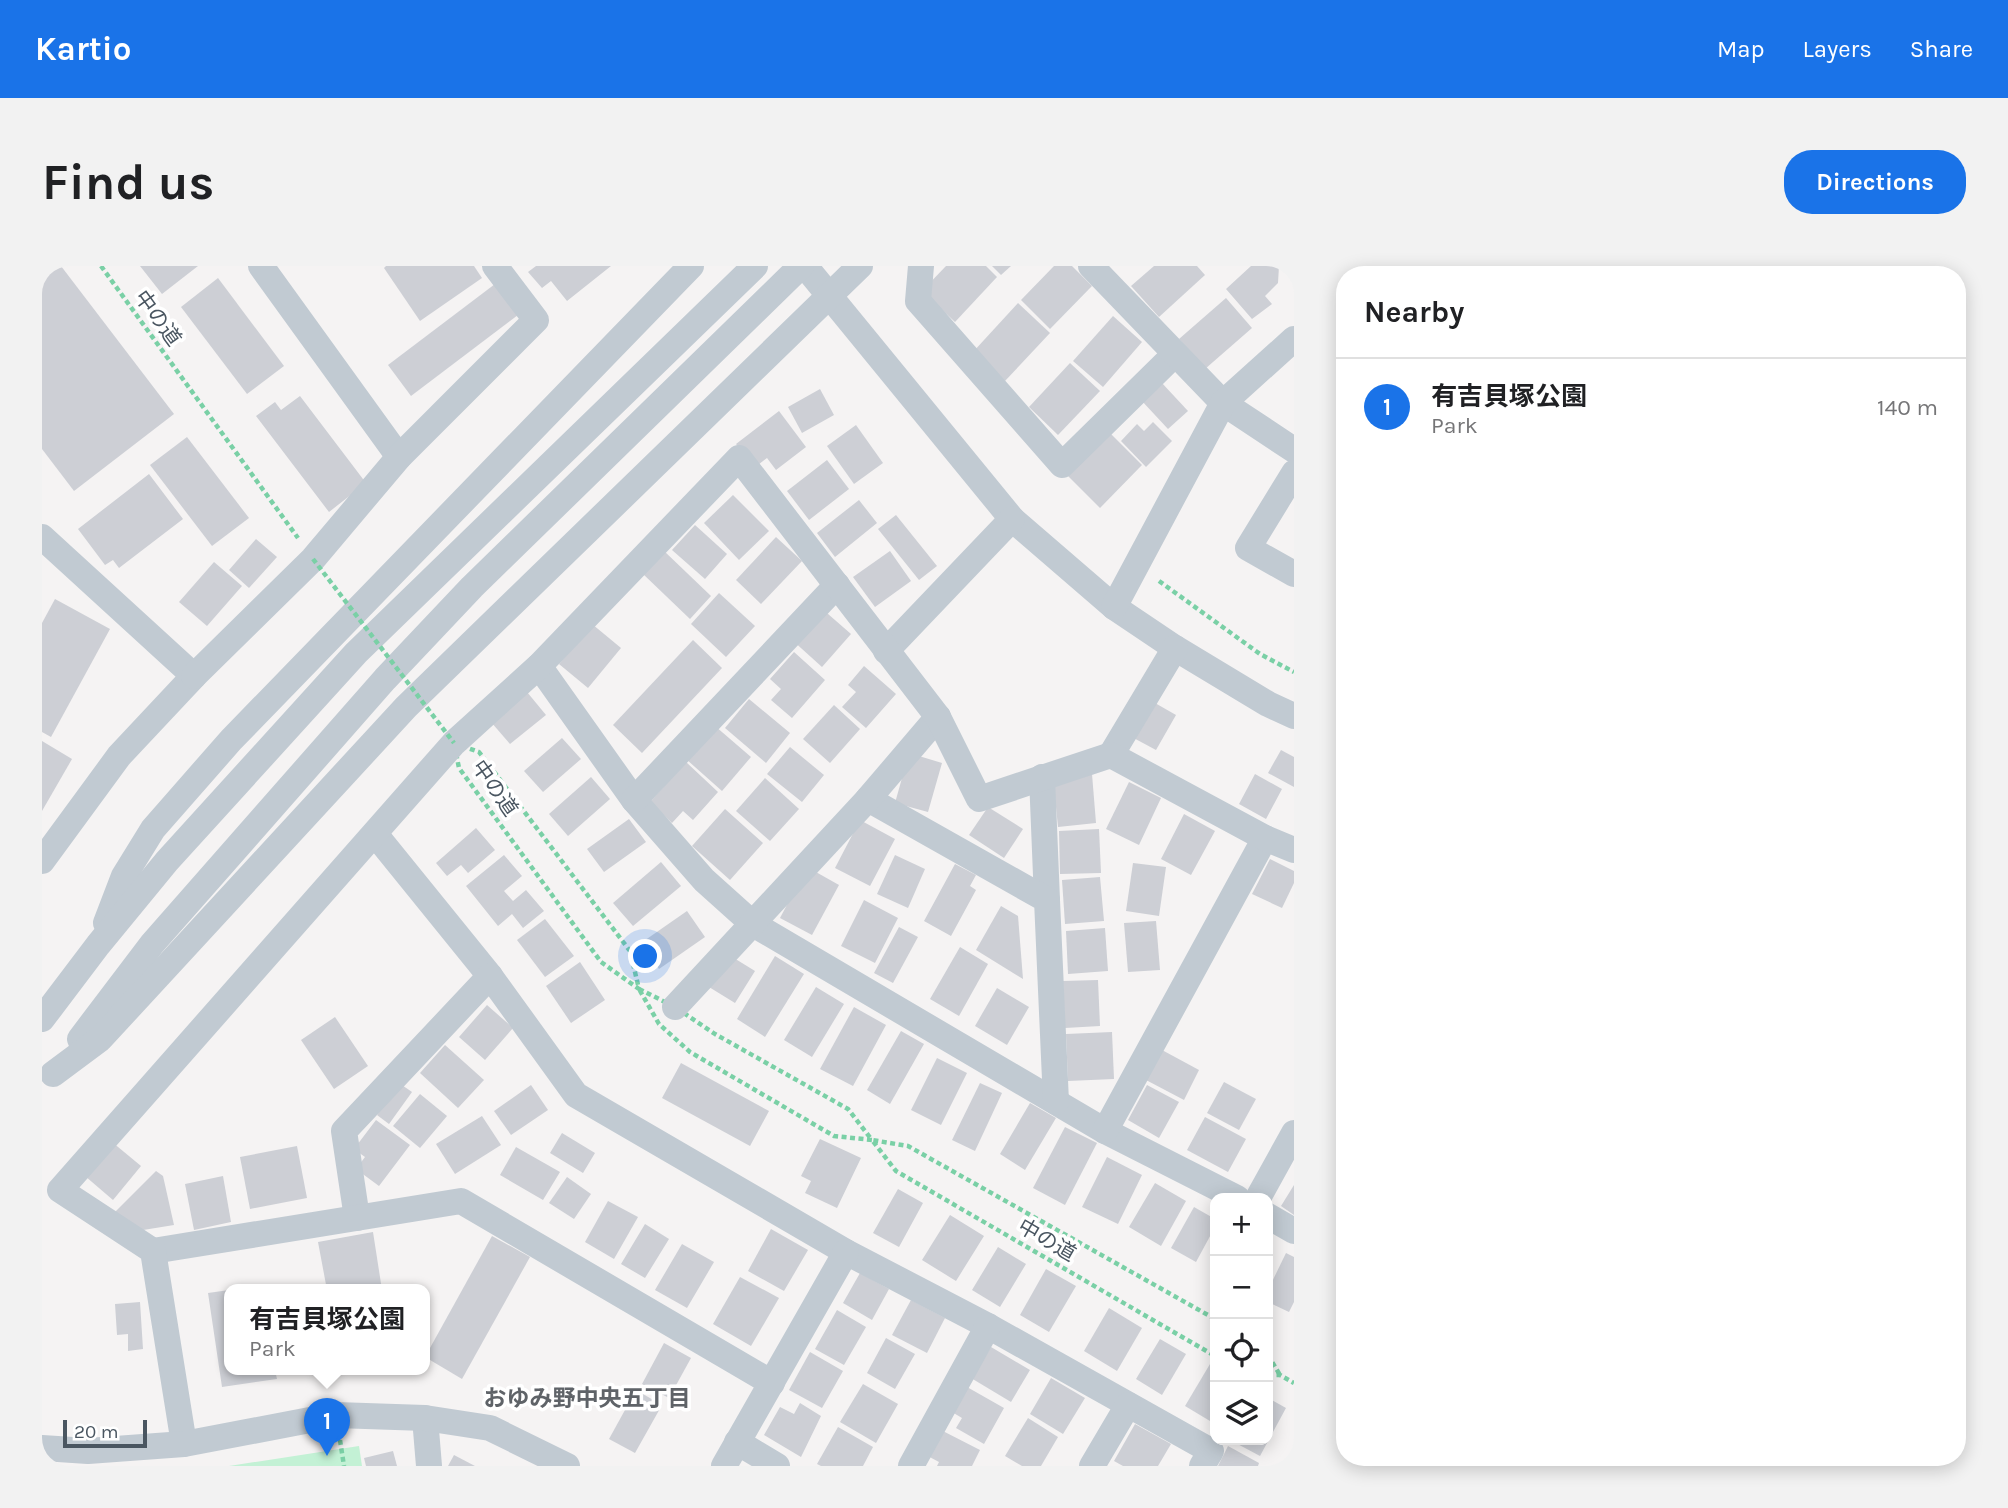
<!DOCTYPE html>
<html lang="en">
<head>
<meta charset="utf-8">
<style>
	body { margin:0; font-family:Karla,"Noto Sans JP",sans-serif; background:#f2f2f2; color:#202124 }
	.controls { position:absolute; right:21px; bottom:21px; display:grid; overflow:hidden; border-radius:14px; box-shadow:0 4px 18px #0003 }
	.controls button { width:63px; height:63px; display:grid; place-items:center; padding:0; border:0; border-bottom:2px solid #e0e0e0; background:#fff; color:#202124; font:35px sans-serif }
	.scale { position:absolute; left:21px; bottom:18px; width:84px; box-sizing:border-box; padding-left:7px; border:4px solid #4a5661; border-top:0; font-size:19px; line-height:24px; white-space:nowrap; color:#4a5661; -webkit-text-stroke:5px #fff; paint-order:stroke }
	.you { position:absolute; left:604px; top:691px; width:24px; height:24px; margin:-18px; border:5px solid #fff; border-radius:50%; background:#1a73e8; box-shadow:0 0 0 10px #1a73e833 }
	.badge { display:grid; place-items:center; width:46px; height:46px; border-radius:50%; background:#1a73e8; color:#fff; font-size:23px; font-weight:700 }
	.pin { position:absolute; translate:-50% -58px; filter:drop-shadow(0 2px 4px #0008) }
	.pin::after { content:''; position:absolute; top:37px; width:24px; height:21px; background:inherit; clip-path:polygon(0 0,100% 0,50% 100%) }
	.popup { position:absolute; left:182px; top:1018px; width:206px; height:91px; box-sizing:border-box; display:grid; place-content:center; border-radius:14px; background:#fff; filter:drop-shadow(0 2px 5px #0005); font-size:23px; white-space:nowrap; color:#757577 }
	.popup b { font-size:26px; color:#202124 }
	.popup::after { content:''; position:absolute; left:50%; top:100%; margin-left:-14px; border:14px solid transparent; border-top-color:#fff }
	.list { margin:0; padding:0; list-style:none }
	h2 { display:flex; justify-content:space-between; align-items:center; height:91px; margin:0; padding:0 28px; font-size:30px }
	h2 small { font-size:23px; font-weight:400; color:#757577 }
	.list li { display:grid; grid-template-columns:46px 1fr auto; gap:21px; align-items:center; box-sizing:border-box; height:98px; padding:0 28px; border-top:2px solid #e0e0e0 }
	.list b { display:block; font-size:26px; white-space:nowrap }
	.list p { margin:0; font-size:23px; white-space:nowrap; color:#757577 }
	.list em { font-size:23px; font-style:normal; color:#757577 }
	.icon { flex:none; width:38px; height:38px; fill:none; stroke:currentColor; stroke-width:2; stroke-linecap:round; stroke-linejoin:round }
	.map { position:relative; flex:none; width:1252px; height:1200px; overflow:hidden; border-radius:28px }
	header { display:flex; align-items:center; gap:42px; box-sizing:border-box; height:98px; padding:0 35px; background:#1a73e8; color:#fff }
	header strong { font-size:33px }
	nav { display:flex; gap:38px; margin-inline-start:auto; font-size:24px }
	.intro { display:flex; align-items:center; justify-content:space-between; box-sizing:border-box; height:168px; padding:0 42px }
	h1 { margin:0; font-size:49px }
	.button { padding:18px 32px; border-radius:28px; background:#1a73e8; color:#fff; font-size:24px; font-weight:700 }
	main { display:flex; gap:42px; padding:0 42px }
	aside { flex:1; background:#fff; border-radius:28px; box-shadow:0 4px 18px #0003 }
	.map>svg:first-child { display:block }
	.green { fill:#c3f1d5 }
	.building { fill:#cdcfd5 }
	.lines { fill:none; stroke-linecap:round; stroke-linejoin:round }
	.path { stroke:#7ad0a6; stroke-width:4.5; stroke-dasharray:5 3.5; stroke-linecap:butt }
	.minor { stroke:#c1cad2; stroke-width:26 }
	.path-bridge { stroke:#7ad0a6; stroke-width:4.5; stroke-dasharray:5 3.5; stroke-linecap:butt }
	.labels { text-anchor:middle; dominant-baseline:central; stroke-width:7; stroke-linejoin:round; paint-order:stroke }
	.street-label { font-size:21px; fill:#4a5661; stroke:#fff }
	.neighbourhood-label { font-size:23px; font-weight:bold; fill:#5f6368; stroke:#fff }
</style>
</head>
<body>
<header>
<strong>Kartio</strong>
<nav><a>Map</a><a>Layers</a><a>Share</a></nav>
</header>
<div class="intro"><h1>Find us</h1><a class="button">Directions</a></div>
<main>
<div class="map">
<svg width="1252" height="1200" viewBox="0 0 1252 1200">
	<rect width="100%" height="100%" fill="#f5f3f3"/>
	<path class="green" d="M317 1180 320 1200H187Z"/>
	<g class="building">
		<path d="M0 0H19L132 148 32 225 0 183Z"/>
		<path d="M98 0H156L120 28Z"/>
		<path d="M344 0H432L440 12 378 55 342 2Z"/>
		<path d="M494 0H569L525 35 509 15 500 22 486 6Z"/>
		<path d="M904 0H944L955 11 913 56 880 25Z"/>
		<path d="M950 0H969L959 9Z"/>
		<path d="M1012 0H1030L1050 20 1008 63 979 34Z"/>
		<path d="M1112 0H1155L1163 9 1117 51 1089 20Z"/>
		<path d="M1209 0H1237L1236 17 1223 30 1230 38 1210 53 1184 23Z"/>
		<path d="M176 12 242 100 205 128 139 41Z"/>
		<path d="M453 18 476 49 369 130 346 99Z"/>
		<path d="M1184 32 1210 62 1163 103 1137 73Z"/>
		<path d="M976 37 1008 67 963 115 931 86Z"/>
		<path d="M1071 50 1100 76 1061 121 1031 95Z"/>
		<path d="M1028 97 1058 125 1016 169 987 141Z"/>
		<path d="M1119 116 1146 145 1126 163 1099 134Z"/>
		<path d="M778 123 792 149 760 167 746 141Z"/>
		<path d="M258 130 324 217 287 246 214 150 233 136 239 144Z"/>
		<path d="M737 145 764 181 734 204 725 192 712 202 694 178Z"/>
		<path d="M1111 156 1130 175 1104 201 1079 175 1095 158 1102 165Z"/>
		<path d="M814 159 841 197 812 218 785 180Z"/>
		<path d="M1065 164 1100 199 1058 242 1023 207Z"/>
		<path d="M145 171 207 252 170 280 108 199Z"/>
		<path d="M785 194 807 223 767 254 745 225Z"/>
		<path d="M107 208 141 253 77 302 71 294 63 299 36 263Z"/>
		<path d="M691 229 727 265 697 294 662 257Z"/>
		<path d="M817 234 835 257 793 291 775 267Z"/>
		<path d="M854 249 895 300 877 314 836 263Z"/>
		<path d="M653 259 685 288 663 313 630 284Z"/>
		<path d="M734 271 760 295 719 338 694 314Z"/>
		<path d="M214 273 235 291 207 322 187 304Z"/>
		<path d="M621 284 669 330 648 353 600 307Z"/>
		<path d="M848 285 869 315 833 341 811 311Z"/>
		<path d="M172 296 200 320 165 360 137 336Z"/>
		<path d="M677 327 713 360 684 391 649 358Z"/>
		<path d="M13 333 68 363 9 471 0 466V357Z"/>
		<path d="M778 341 809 368 780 401 749 373Z"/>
		<path d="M550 358 579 382 546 422 517 398Z"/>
		<path d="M651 374 680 402 600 487 571 459Z"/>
		<path d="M752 386 783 414 750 452 729 434 739 423 728 413Z"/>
		<path d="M822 400 854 428 824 462 800 441 814 426 806 419Z"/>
		<path d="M485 426 504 449 468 478 449 456Z"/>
		<path d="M707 433 748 467 724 497 683 462Z"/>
		<path d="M1106 433 1134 449 1114 484 1086 469Z"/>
		<path d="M792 439 818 463 788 497 761 473Z"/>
		<path d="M673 460 709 491 680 525 644 493Z"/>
		<path d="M520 472 539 493 501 526 482 505Z"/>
		<path d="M0 475 30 493 0 545Z"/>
		<path d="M748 481 782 509 760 536 725 508Z"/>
		<path d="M1239 484 1252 491V521L1226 507Z"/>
		<path d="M867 487 900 497 886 546 853 537Z"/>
		<path d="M644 496 676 526 651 554 641 545 630 557 608 536Z"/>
		<path d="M1050 508 1054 557 1016 561 1011 511Z"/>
		<path d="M1213 508 1240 523 1224 553 1197 538Z"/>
		<path d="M549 511 568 533 526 570 507 548Z"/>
		<path d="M723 512 757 543 728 575 694 545Z"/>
		<path d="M1087 516 1119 532 1097 579 1064 563Z"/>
		<path d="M946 541 981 563 962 592 927 569Z"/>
		<path d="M683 543 721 577 688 614 650 580Z"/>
		<path d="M1142 548 1173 565 1149 609 1119 593Z"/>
		<path d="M587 553 604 576 562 606 545 583Z"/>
		<path d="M818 554 853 573 828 620 793 602Z"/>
		<path d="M434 562 453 584 426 607 419 599 405 610 394 597Z"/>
		<path d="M1057 563 1059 607 1018 608 1017 565Z"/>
		<path d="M462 589 480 610 462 625 471 635 484 624 502 645 481 662 470 648 456 660 424 620Z"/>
		<path d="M853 589 883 603 866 642 835 628Z"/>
		<path d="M1228 593 1252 605V617L1240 642 1210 628Z"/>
		<path d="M619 596 639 620 591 660 571 637Z"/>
		<path d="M1091 597 1124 601 1117 650 1084 645Z"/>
		<path d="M913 598 934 609 928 620 934 624 909 670 882 655Z"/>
		<path d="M765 601 797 619 770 669 738 652Z"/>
		<path d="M1058 611 1062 655 1023 658 1020 614Z"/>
		<path d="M822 634 856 652 833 697 799 680Z"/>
		<path d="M959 640 976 650 981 713 934 684Z"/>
		<path d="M645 645 663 671 617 703 599 677Z"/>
		<path d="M503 653 532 690 503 711 475 674Z"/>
		<path d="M1114 655 1118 704 1086 706 1082 657Z"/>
		<path d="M857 661 876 671 851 717 832 707Z"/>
		<path d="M1063 662 1066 705 1026 708 1024 665Z"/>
		<path d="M918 681 946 698 917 750 888 733Z"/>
		<path d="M687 689 713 705 693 737 667 721Z"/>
		<path d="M733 690 762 708 723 771 695 753Z"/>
		<path d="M538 696 563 734 529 757 504 720Z"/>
		<path d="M1056 714 1058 760 1023 762 1021 715Z"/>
		<path d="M774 721 802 738 770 791 742 774Z"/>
		<path d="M955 722 987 741 965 779 933 760Z"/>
		<path d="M445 739 471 762 443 794 417 771Z"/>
		<path d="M812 741 844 759 811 820 778 803Z"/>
		<path d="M293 751 326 800 292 823 259 774Z"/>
		<path d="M859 765 882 778 848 838 825 824Z"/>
		<path d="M1070 766 1072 813 1026 815 1024 768Z"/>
		<path d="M403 779 442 814 416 842 378 807Z"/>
		<path d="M1120 784 1157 804 1142 834 1104 814Z"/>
		<path d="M895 792 925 807 899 859 869 844Z"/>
		<path d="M639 797 727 845 708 880 620 832Z"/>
		<path d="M1182 816 1214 833 1197 864 1165 847Z"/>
		<path d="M357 817 370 826 347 858 335 849Z"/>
		<path d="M938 817 960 827 933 885 910 874Z"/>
		<path d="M489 819 506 844 469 869 452 845Z"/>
		<path d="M1105 819 1137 836 1117 872 1086 854Z"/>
		<path d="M378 828 405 850 378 882 351 860Z"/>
		<path d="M988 837 1014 852 983 904 958 888Z"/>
		<path d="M440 850 459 879 413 908 394 878Z"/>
		<path d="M1163 851 1204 873 1186 906 1145 884Z"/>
		<path d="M334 854 368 879 337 920 314 903 323 891 312 883Z"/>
		<path d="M1023 861 1055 877 1023 939 991 922Z"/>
		<path d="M520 867 553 887 541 907 508 887Z"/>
		<path d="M778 873 819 892 795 942 763 927 769 915 759 910Z"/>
		<path d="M70 876 99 900 71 934 43 910Z"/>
		<path d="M255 880 265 932 208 943 198 891Z"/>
		<path d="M474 881 518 906 501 934 458 909Z"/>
		<path d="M1065 891 1100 909 1076 958 1040 941Z"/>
		<path d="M114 905 121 910 132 959 95 965 73 946Z"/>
		<path d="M181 910 189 956 152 964 143 918Z"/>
		<path d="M525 911 549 928 532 953 507 937Z"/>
		<path d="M1113 917 1144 935 1119 980 1087 961Z"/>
		<path d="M1252 919V949L1239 940Z"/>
		<path d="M856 923 881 937 857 981 831 967Z"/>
		<path d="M566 935 596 951 572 993 543 976Z"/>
		<path d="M1152 941 1173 953V961L1154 996 1129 982Z"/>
		<path d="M908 949 942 970 914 1015 880 994Z"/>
		<path d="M603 958 627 973 603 1012 579 998Z"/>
		<path d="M729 963 766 984 742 1025 706 1005Z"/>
		<path d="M331 966 340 1024H285L276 976Z"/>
		<path d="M450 970 488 991 420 1113 383 1091Z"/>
		<path d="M640 978 672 996 645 1042 613 1024Z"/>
		<path d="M956 981 984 998 958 1041 930 1024Z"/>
		<path d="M1244 987 1252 991V1036L1247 1046 1226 1036V1024Z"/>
		<path d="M1004 1003 1034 1020 1007 1066 978 1049Z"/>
		<path d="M818 1007 847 1023 830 1054 801 1037Z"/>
		<path d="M698 1011 737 1032 709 1080 671 1058Z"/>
		<path d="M221 1019V1024H198V1022Z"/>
		<path d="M187 1024V1104H233L235 1113 180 1121 166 1027Z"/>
		<path d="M869 1034 903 1052 885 1087 850 1069Z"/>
		<path d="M98 1036 101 1083 86 1085V1068L75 1069 73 1038Z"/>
		<path d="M1067 1042 1100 1062 1075 1105 1042 1085Z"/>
		<path d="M795 1044 824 1061 802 1099 773 1083Z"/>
		<path d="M844 1072 873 1088 853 1123 825 1107Z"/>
		<path d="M1118 1073 1144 1088 1120 1129 1094 1113Z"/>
		<path d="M622 1077 649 1092 627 1132 600 1118Z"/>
		<path d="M949 1081 988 1104 969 1136 929 1112Z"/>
		<path d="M768 1086 801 1105 780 1142 747 1124Z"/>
		<path d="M1168 1098 1173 1102V1158L1143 1140Z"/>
		<path d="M1009 1112 1043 1132 1021 1168 988 1148Z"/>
		<path d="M821 1118 856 1138 834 1177 798 1156Z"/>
		<path d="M925 1121 962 1142 942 1178 914 1162 920 1152 910 1146Z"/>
		<path d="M594 1124 620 1139 593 1187 567 1173Z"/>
		<path d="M1226 1132 1244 1142 1218 1190 1188 1174H1226Z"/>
		<path d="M758 1137 779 1150 759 1191 722 1169 738 1141 752 1148Z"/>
		<path d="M986 1152 1016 1171 999 1200H980L963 1190Z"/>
		<path d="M1093 1158 1129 1178 1116 1200H1081L1072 1195Z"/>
		<path d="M796 1161 831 1181 821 1200H779L775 1198Z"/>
		<path d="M895 1162 938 1184 930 1200H895L897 1196 882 1188Z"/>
		<path d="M1186 1180 1217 1197 1216 1200H1176Z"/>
		<path d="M351 1185 355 1200H324L322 1192Z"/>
		<path d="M412 1189 433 1200H406Z"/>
	</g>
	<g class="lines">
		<g class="path">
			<path d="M59 0 256 272"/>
			<path d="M1117 315 1218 388 1252 406"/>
			<path d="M412 477 437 486 588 685 597 723 559 696 417 502Z"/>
			<path d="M597 723 633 741 673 768 806 843 830 874 792 870 648 786 617 758Z"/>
			<path d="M1173 1053 866 880 830 874 854 905 1173 1090"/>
			<path d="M1226 1089 1238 1109"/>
			<path d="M1226 1109H1238L1252 1117"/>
			<path d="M298 1174 302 1200"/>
		</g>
		<g class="minor">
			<path d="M219 0 357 191"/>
			<path d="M763 0 970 253 1072 341 1133 382 1226 438 1252 450"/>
			<path d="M879 0 876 35 1020 199 1133 88"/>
			<path d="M1049 0 1181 137 1252 184"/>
			<path d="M1252 207 1206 282 1252 308"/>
			<path d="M0 271 152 410 77 490 0 595"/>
			<path d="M1072 341 1181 137 1252 73"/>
			<path d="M844 385 970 253"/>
			<path d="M497 400 592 534 662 614 711 658 1063 865 1195 932"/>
			<path d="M152 410 271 293 357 191 494 54 453 0"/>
			<path d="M1069 489 1133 382"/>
			<path d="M1000 511 1005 634"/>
			<path d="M826 533 1005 634 1014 836"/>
			<path d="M592 534 795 319"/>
			<path d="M333 568 448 710 534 829 804 986 946 1060 1169 1185 1160 1200"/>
			<path d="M64 657 82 610 111 563 189 474 649 0"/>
			<path d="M633 741 826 533 896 451"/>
			<path d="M0 753 56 679 125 595 314 387 713 0"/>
			<path d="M38 773 110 678 343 413 430 321 759 0"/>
			<path d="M11 808 58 773 364 441 818 0"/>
			<path d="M1063 865 1223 572"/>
			<path d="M1216 932 1252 867"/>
			<path d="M1226 950 1252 965"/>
			<path d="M315 952 302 865 448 710"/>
			<path d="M111 985 419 935 730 1117"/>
			<path d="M383 1152 387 1200"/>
			<path d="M695 1176 735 1200"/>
			<path d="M142 1178 111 985 18 924 412 477 497 400 697 192 896 451 937 533 1069 489 1223 572 1252 584"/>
			<path d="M0 1182 46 1185 142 1178 294 1149 383 1152 448 1162 525 1200"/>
			<path d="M682 1200 804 986"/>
			<path d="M869 1200 946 1060"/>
			<path d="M1050 1200 1086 1139"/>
		</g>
		<path class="path-bridge" d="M271 293 412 477"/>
	</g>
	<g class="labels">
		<g class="street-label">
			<text transform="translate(116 52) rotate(54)">中の道</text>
			<text transform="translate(453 522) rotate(55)">中の道</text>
			<text transform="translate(1005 974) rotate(30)">中の道</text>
		</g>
		<g class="neighbourhood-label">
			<text x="545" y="1132">おゆみ野中央五丁目</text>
		</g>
	</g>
</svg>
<div class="controls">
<button>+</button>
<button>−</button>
<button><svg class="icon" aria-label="locate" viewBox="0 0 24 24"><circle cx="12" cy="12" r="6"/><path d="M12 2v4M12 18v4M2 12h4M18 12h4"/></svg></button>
<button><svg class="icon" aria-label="layers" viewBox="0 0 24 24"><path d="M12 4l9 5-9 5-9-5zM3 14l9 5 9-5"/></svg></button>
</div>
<div class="scale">20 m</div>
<div class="you"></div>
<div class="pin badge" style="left:285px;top:1190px">1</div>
<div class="popup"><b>有吉貝塚公園</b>Park</div>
</div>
<aside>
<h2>Nearby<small></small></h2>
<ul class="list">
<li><span class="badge">1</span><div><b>有吉貝塚公園</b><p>Park</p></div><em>140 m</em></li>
</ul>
</aside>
</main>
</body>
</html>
